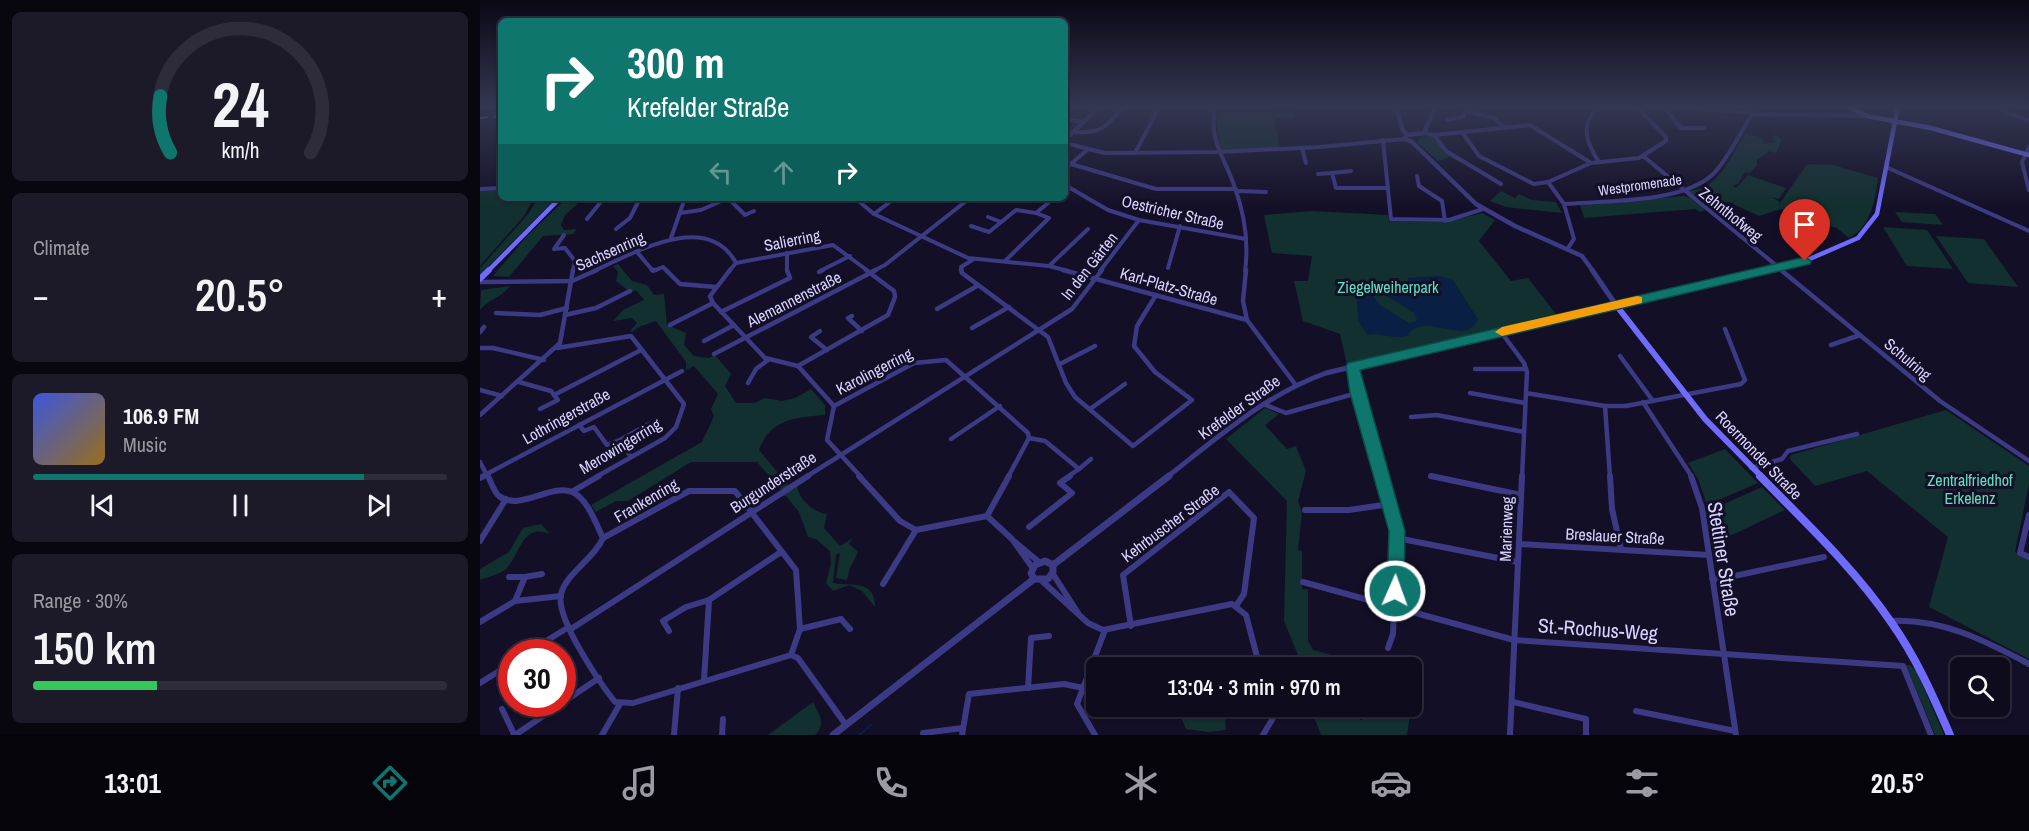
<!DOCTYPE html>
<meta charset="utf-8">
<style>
body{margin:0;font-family:"Archivo Narrow",sans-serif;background:#1c1929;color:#f1f3f6;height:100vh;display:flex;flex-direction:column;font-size:22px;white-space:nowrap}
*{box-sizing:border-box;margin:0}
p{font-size:20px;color:#9b9ba3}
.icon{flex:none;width:33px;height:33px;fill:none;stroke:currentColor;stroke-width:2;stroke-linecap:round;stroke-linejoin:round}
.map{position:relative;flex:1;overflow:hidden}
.side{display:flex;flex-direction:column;gap:12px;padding:12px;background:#08060f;width:480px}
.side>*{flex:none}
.banner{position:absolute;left:18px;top:18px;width:570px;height:183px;border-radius:9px;box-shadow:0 2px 4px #0004,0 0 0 2px #2e2b3b;background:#0f766e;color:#fff;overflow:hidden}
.fabs{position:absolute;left:1470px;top:657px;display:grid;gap:12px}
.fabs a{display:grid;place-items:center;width:60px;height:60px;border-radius:9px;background:#0e0b1c;box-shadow:0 2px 4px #0004,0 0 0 2px #2e2b3b;font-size:30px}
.speed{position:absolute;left:18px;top:639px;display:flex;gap:12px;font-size:30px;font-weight:700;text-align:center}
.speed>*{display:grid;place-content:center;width:78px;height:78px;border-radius:50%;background:#0e0b1c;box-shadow:0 2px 4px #0004,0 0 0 2px #2e2b3b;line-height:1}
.speed .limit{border:9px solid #d22;background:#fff;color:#111}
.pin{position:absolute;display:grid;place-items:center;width:51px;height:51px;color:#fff;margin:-62px -26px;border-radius:50% 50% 50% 0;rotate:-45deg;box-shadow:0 0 6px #0007}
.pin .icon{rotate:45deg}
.me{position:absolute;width:66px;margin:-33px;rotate:2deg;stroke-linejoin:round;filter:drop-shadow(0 0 4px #0008)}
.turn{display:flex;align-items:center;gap:21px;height:126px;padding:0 30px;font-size:27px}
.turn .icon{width:78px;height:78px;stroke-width:2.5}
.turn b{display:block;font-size:42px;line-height:51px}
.lanes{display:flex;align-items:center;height:57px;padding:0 30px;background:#0003;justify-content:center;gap:30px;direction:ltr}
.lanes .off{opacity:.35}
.big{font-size:45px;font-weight:600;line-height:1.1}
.side .tile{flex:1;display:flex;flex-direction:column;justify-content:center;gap:9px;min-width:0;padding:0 21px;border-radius:9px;background:#1c1929}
.side .dial{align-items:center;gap:0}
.dial svg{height:156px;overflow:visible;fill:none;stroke:#2e2b3b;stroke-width:7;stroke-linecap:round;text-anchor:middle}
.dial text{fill:#f1f3f6;stroke:none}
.song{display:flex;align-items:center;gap:18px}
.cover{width:72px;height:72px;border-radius:9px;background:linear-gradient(135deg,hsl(230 70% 55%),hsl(40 70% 35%))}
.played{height:6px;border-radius:3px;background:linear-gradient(90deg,#0f766e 80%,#2e2b3b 80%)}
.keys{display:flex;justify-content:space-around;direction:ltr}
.heat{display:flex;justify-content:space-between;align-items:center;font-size:33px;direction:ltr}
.charge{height:9px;border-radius:4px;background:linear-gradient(90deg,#34c759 30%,#2e2b3b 0)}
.trip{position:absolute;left:606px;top:657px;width:336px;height:60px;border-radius:9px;background:#0e0b1c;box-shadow:0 2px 4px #0004,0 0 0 2px #2e2b3b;font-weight:600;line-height:60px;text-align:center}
.dock{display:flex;height:96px;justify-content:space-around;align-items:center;background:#06040b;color:#9b9ba3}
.dock .icon{width:42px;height:42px}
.dock .current{color:#0f766e}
.dock b{font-size:27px;color:#f1f3f6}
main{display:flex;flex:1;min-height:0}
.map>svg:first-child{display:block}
.green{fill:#12302f}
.water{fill:#0a1f44;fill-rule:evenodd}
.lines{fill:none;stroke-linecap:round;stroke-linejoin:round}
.stream{stroke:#0a1f44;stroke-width:2}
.minor-far2{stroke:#3d3a85;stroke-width:4}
.minor-far1{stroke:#3d3a85;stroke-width:4.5}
.minor{stroke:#3d3a85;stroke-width:6}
.tertiary-far2{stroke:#3d3a85;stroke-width:4.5}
.tertiary-far1{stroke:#3d3a85;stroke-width:5}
.tertiary{stroke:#3d3a85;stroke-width:7}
.secondary-far2{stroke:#6f6bff;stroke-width:4.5}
.secondary-far1{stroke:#6f6bff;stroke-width:6}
.secondary{stroke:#6f6bff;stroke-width:8}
.rail{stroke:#00e5ff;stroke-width:1.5;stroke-dasharray:8 6;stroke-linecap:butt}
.route{fill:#0f766e;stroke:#0a4d48;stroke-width:1.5}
.slow{fill:#f59e0b}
.labels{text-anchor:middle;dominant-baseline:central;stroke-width:6;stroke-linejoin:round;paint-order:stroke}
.far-street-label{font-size:14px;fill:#d9d4ff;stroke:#130f26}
.street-label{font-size:16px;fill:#d9d4ff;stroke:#130f26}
.park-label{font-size:16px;fill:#5fe0c0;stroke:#130f26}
.near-street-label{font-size:20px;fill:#d9d4ff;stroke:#130f26}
</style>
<main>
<section class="side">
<div class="tile dial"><svg viewBox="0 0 100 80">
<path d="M14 69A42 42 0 1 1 86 69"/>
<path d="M14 69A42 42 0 0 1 9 40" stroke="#0f766e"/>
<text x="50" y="56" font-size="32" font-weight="700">24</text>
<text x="50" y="72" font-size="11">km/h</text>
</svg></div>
<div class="tile"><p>Climate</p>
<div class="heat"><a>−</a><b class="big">20.5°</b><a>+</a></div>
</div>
<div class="tile">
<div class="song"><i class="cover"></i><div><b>106.9 FM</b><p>Music</p></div></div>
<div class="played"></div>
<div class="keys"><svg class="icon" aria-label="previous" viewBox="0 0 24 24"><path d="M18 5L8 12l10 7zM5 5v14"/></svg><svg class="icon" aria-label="pause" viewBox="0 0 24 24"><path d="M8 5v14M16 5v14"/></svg><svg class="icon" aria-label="next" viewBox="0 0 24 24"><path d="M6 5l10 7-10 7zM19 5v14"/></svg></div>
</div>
<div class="tile"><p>Range · 30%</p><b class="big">150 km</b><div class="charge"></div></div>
</section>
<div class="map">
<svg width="1549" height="735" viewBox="0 0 1549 735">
<rect width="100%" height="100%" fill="#130f26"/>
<g class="green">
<path d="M813 111 815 118H795L793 113 800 148 739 150 737 114Z"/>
<path d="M1266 133 1282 138 1284 144 1296 142 1292 138 1296 134 1301 141 1296 153 1288 151 1287 154 1277 159V165L1270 173 1265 172 1258 184 1253 185 1256 188 1268 175 1306 188 1299 199 1291 197 1300 202 1298 206 1327 164 1353 165 1398 178C1395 200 1391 227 1369 238L1357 228 1327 221 1323 222 1301 209 1279 216 1253 204 1256 198 1253 203 1247 202 1237 207 1240 209 1233 211 1230 208 1220 212 1215 209 1104 218 1100 205 1205 196 1209 198 1207 195 1209 190C1238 193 1252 152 1266 133Z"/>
<path d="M951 136 965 152 986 165 970 157 958 161 937 142 941 137Z"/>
<path d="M21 189V198H54L44 216 0 266V190Z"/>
<path d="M1021 191 1035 198 1039 194 1052 200 1076 202 1082 213 1026 207 1010 201Z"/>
<path d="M58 198H76L0 275V268L48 214Z"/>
<path d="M87 198H104L85 215 81 225 84 230 97 229 93 234 63 236 29 277 13 276 48 235Z"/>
<path d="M832 211 908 215 909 221 966 222 1002 213 1015 220 999 241 1031 281 1048 278 1076 314 867 365 860 334 823 321 814 281H828L832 256 792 253 784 215Z"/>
<path d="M1415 212 1455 214 1463 225 1422 222Z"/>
<path d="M1403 227 1447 230 1473 269 1427 266Z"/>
<path d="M1456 236 1504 239 1538 287 1488 283Z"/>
<path d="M138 264 152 281 167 285 174 295 184 294 187 325 206 333 204 345 214 356 229 358 235 355 251 374 245 386 256 403H274L285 398 302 401 315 398 331 389 345 405V415C317 417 290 419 279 450L309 486 301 490 277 462H211L148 501H136L116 512 111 505 222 442 234 416 231 409 238 394 214 366 206 370V362L176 321 159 327 152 332 150 331 157 323 152 318 133 321 143 310 164 300 156 290 151 293 136 281 138 272 133 266Z"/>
<path d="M30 286C19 299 9 299 0 310L1 290Z"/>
<path d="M785 408 799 414 785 425 807 449 816 446 826 471 818 501 822 512 818 550 822 551V589H828V641L833 650 859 657 856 662 848 664 846 659 838 661V667H823L804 621 807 501 746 439Z"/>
<path d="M1466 410 1549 466V484L1535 552 1549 559V659L1449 607 1468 537 1387 471 1335 486 1310 459 1311 455Z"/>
<path d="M1245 449 1278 483 1227 505 1218 479 1208 463Z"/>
<path d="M317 485C318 498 333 513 347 514L344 528 360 546 373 538 369 544 378 552 370 568 367 580 356 578 360 553 356 555 353 583C370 587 395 578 395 607L382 591 369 585 353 591 346 583 351 564 350 551 336 539 328 537 319 512 306 496H299Z"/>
<path d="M1282 487 1305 510 1231 545 1226 512Z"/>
<path d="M61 524 70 534C42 522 40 555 26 569 21 574 7 577 0 580V569L29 552 43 528Z"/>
<path d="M1426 665H1430L1437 672 1464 735H1455Z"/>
<path d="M333 702C339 715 347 724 335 735H288Z"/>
<path d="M726 707 744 708 746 730 728 732 706 729 701 717 709 710Z"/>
<path d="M830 707H861L860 713 882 720 890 707H931L927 735H841Z"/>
</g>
<path class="water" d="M958 276 972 279 998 319C988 349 942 309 927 336 913 340 901 332 888 335L878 321 877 297C896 283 907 278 929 282L928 278ZM900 292 933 312 937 319 935 322 929 323 900 305 892 294Z"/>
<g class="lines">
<path class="stream" d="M379 735 391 725"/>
<g class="minor-far2">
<path d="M736 106C727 138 744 156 754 185 764 212 769 242 765 271"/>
<path d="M1512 106 1549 121"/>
<path d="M1117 108H1209L1273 113"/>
<path d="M1117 108C1100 127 1106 142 1119 162"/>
<path d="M1185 108 1201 128H1224"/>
<path d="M985 111 1014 118 1023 126"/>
<path d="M585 119 603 122"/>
<path d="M967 120 983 117 985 111"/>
<path d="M593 132C622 134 626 127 644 106"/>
<path d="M982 132 999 156 1054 184 1068 182 1111 163 1159 158 1186 141V137L1160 110"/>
<path d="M944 133 954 135 1050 125 1111 163"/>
<path d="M954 135 966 151 1021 184"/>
<path d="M585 140 620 106"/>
<path d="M903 140 911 219 969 220 1003 209"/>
<path d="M585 143 625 153 737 152 840 147 924 139"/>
<path d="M1549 147 1542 162 1549 190"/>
<path d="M822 148 826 163"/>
<path d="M655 153 680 106"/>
<path d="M1163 156 1303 271"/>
<path d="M591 164 676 189H756"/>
<path d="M1406 167 1549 231"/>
<path d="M585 169 607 150"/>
<path d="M871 171 852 173 856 188H908"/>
<path d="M838 174 852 173"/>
<path d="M937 176 939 186 962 201 965 221"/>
<path d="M1068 182 1084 204 1094 239 1088 248"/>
<path d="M585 185 628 210 659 220 766 239"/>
<path d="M0 189 21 188"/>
<path d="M757 191 786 192"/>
<path d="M248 198 265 215 274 211"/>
<path d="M375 198 394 214 488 258 569 266 588 271"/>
<path d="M1084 204C1124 201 1202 203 1232 175 1247 161 1261 131 1273 113"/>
<path d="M200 213 221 210 248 198"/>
<path d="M394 214 415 198"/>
<path d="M508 217 521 222"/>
<path d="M107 219 124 198"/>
<path d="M491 226 509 232 536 210 556 213"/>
<path d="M136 229 150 218 160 198"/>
<path d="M84 235 74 249 85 248 95 261 93 271"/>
<path d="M191 238 205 198"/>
<path d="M157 252 173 271 183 267 187 271"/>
<path d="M307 253V271"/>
<path d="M525 261 569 218 556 213 574 198"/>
<path d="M256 263 353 245 388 271"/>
<path d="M569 266 608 229"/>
<path d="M688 268 700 226"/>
<path d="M114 271C152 254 227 209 256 263"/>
<path d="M249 271 256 263"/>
<path d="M340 271 370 256"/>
<path d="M393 271 405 265 490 198"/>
<path d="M482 271 481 267 494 259"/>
<path d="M620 271 659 220"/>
</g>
<g class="minor-far1">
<path d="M172 270H176"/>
<path d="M186 270 200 284 236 287"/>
<path d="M250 270 230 296 233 303 285 358 318 366 354 406"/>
<path d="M481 270 482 273 568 337 586 383 595 397 653 446 712 400 675 372 654 346 657 326 676 295"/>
<path d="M583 270 767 320"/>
<path d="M766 270 763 301 767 320 815 384"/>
<path d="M1301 270 1460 401 1549 461"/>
<path d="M339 272 343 270"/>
<path d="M0 282 92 281 117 270"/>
<path d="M457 309 497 286"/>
<path d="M241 312 310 278 307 270"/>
<path d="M16 313 60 315 87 308"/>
<path d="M85 315 116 308 150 291"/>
<path d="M372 316 368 318 382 331"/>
<path d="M190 325 233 303"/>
<path d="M492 328 529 307"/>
<path d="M340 331 331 337 347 350"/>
<path d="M0 332 4 327"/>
<path d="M1021 332 1044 363 1047 372 1042 477"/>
<path d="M224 341 254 325"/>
<path d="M1351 345 1380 335"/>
<path d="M0 348H13L64 360"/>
<path d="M77 348 151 336 204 404 196 427 185 438 116 477"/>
<path d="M234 354 396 270"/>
<path d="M1140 356 1173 401"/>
<path d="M580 364 615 346"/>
<path d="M318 366 408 315 415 297 414 291 386 270"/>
<path d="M873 366 877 393 901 477"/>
<path d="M995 369H1046"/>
<path d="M39 382 71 391 74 395 161 350"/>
<path d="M268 383 276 369 288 360"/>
<path d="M0 390 22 396"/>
<path d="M990 393 1045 403"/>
<path d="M1046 393 1125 406H1146L1261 384 1265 380 1245 329"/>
<path d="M1163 402 1212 477"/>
<path d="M783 404 806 413 877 393"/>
<path d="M354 406 434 363 466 360 548 433 549 438 528 477"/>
<path d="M354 406 347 440 381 477"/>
<path d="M1125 406 1130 477"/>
<path d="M60 409 78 400 74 395"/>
<path d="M610 409 645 384"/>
<path d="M0 415 80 343 93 270"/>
<path d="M931 417 957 415 1044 432"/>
<path d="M99 425 104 431 114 427 127 445 140 440 151 457"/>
<path d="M549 438 565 441 599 469 587 477"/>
<path d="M471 439 520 406"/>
<path d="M140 440 169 424"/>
<path d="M0 462 8 477"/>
<path d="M1271 468 1302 459 1308 451 1377 434"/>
<path d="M599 469 611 459"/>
<path d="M951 476 958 477"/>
<path d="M1 477 202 371"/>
<path d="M326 477 592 309 622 270"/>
</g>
<g class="minor">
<path d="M8 476C11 482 14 492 19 496 40 512 71 483 92 492 108 499 116 524 123 538 114 559 87 572 81 594 75 618 120 683 135 702L153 703 311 655 318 658 366 725"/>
<path d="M379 476 420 521 436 530 507 516 532 539 552 567"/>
<path d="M901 476 917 531 913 634 908 648"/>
<path d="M951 476 1041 495"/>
<path d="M1130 476 1132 509 1141 549"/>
<path d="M1211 476 1222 508 1256 735"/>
<path d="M0 478 4 476"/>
<path d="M93 491 119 476"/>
<path d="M825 510H869L910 504"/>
<path d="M1549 515 1540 553 1549 557"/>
<path d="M507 516 529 476"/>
<path d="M549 527 592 493 580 483 590 476"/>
<path d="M123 538 209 491H255L316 570 320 629 311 655"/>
<path d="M917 538 1038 562"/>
<path d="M0 541 26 499"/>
<path d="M535 542 559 562"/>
<path d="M1039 544 1229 555"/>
<path d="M573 574 598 613"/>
<path d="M29 577H45"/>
<path d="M1232 578 1240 579 1344 557"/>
<path d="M562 581 608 623 623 630 752 604 766 615 780 668"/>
<path d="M823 582 1034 640 1423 666 1451 735"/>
<path d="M403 584 436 530"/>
<path d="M229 600 301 552"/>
<path d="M35 601 45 577 62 574"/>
<path d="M1411 621C1463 619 1504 640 1549 664"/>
<path d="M0 622 35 601 81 596"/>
<path d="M651 626 643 575 749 492 774 518 764 594 756 606"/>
<path d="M91 629 328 476"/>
<path d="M320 629 361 619 370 629"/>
<path d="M189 631 183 621 206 607 229 600 224 680"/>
<path d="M48 652 89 627"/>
<path d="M0 683 32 663"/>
<path d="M548 688 551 638 569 636"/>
<path d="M1033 702 1106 719V735"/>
<path d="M82 703 119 678"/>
<path d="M22 709 34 734"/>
<path d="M1156 711 1255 731"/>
<path d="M443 733 483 728"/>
<path d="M35 735 81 704"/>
<path d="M122 735 140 704"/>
<path d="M194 735 198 688"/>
<path d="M242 735 243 719"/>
<path d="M482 735 489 694 584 684 603 688"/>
<path d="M615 735 597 704 625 630"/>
<path d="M783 735 793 718 790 706"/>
<path d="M1030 735 1042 476"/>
</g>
<g class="tertiary-far2">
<path d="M916 106 922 129 927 135 924 139 931 141 996 204 1035 226 1102 256 1113 271"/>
<path d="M1268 106 1274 114 1387 116"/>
<path d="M927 135 944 133 956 106"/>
</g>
<path class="tertiary-far1" d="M687 477C737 438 785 395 846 373L1136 305 1112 270"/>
<g class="tertiary">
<path d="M573 565 689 476"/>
<path d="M554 579 551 573 555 565 565 561 573 565"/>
<path d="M554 579H568L573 572V565"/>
<path d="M353 735 554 579"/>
</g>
<g class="secondary-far2">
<path d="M1367 106 1387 116 1451 128 1549 155"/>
<path d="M8 271 80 198"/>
<path d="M1281 271 1325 261 1378 238 1397 214 1418 106"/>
</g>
<g class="secondary-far1">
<path d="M0 279 9 270"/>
<path d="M1282 477 1225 419 1136 305 1287 270"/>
</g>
<path class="secondary" d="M1280 476C1325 522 1374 568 1411 622 1436 657 1453 696 1470 735"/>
<path class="rail" d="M0 118 21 116"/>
</g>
<linearGradient id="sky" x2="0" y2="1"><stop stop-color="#0a0815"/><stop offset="0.51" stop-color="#333752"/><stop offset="1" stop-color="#333752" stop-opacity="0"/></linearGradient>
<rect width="1549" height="209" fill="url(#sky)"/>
<path class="route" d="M1325 257 1331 261 1330 264 880 370 925 531 924 591 921 596 915 598 909 596 907 591 909 531 870 393 866 366 868 363Z"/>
<path class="slow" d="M1157 296 1162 297V303L1022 336 1015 332 1022 327Z"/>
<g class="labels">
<g class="far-street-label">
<text transform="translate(1160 185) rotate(-8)">Westpromenade</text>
</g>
<g class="street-label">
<text transform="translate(693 212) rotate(13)">Oestricher Straße</text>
<text transform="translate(1251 214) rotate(39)">Zehnthofweg</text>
<text transform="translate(312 240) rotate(-11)">Salierring</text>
<text transform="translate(130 251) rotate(-24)">Sachsenring</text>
<text transform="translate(609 266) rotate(-52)">In den Gärten</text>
<text transform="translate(689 286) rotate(16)">Karl-Platz-Straße</text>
<text transform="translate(314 299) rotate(-27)">Alemannenstraße</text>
<text transform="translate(1428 359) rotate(40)">Schulring</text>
<text transform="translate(394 371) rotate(-27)">Karolingerring</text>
<text transform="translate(759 407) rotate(-36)">Krefelder Straße</text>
<text transform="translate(86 416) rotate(-29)">Lothringerstraße</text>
<text transform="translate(140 446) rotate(-31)">Merowingerring</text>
<text transform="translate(1279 455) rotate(46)">Roermonder Straße</text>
<text transform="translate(293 482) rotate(-33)">Burgunderstraße</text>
<text transform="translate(166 500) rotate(-30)">Frankenring</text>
<text transform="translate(690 523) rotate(-37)">Kehrbuscher Straße</text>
<text transform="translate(1026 529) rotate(-88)">Marienweg</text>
<text transform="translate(1135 536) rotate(3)">Breslauer Straße</text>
</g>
<g class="park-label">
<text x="908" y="287">Ziegelweiherpark</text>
<text x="1490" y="480">Zentralfriedhof<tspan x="1490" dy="18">Erkelenz</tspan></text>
</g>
<g class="near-street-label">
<text transform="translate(1244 559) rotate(81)">Stettiner Straße</text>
<text transform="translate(1118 629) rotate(4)">St.-Rochus-Weg</text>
</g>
</g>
</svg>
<div class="fabs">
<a><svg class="icon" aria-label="search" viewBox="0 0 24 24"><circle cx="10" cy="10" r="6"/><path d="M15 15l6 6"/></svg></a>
</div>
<div class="speed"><div class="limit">30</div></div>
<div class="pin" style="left:1325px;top:261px;background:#d93025"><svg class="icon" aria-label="arrive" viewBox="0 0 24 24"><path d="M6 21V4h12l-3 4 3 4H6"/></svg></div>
<svg class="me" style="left:915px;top:591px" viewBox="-20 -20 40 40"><circle r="17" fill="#0f766e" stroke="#fff" stroke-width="3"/><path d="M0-11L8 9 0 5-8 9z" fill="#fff"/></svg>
<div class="trip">13:04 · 3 min · 970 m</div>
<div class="banner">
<div class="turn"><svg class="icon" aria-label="right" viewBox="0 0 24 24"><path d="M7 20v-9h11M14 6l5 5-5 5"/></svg><div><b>300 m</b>Krefelder Straße</div></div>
<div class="lanes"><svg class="icon off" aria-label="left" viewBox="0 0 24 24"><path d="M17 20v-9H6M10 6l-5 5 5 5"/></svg><svg class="icon off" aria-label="ahead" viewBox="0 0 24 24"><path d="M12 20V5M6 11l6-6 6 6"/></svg><svg class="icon" aria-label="right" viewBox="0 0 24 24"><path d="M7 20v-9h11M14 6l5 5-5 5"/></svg></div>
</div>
</div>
</main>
<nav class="dock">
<b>13:01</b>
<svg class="icon current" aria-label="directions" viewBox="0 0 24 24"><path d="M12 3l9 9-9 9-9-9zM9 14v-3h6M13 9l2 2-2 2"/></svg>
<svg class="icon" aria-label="music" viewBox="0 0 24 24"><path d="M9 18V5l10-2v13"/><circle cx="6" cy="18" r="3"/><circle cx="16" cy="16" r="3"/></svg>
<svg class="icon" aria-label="phone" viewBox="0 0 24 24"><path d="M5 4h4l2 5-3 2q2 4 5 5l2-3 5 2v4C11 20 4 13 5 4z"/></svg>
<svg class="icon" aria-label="climate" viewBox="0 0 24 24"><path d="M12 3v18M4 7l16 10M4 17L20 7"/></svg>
<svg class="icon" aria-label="car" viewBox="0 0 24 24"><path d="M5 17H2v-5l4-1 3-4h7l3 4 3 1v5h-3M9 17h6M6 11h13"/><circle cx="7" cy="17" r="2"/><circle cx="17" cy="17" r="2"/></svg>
<svg class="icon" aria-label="filters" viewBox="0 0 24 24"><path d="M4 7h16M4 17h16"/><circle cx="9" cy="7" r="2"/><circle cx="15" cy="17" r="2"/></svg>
<b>20.5°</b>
</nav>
